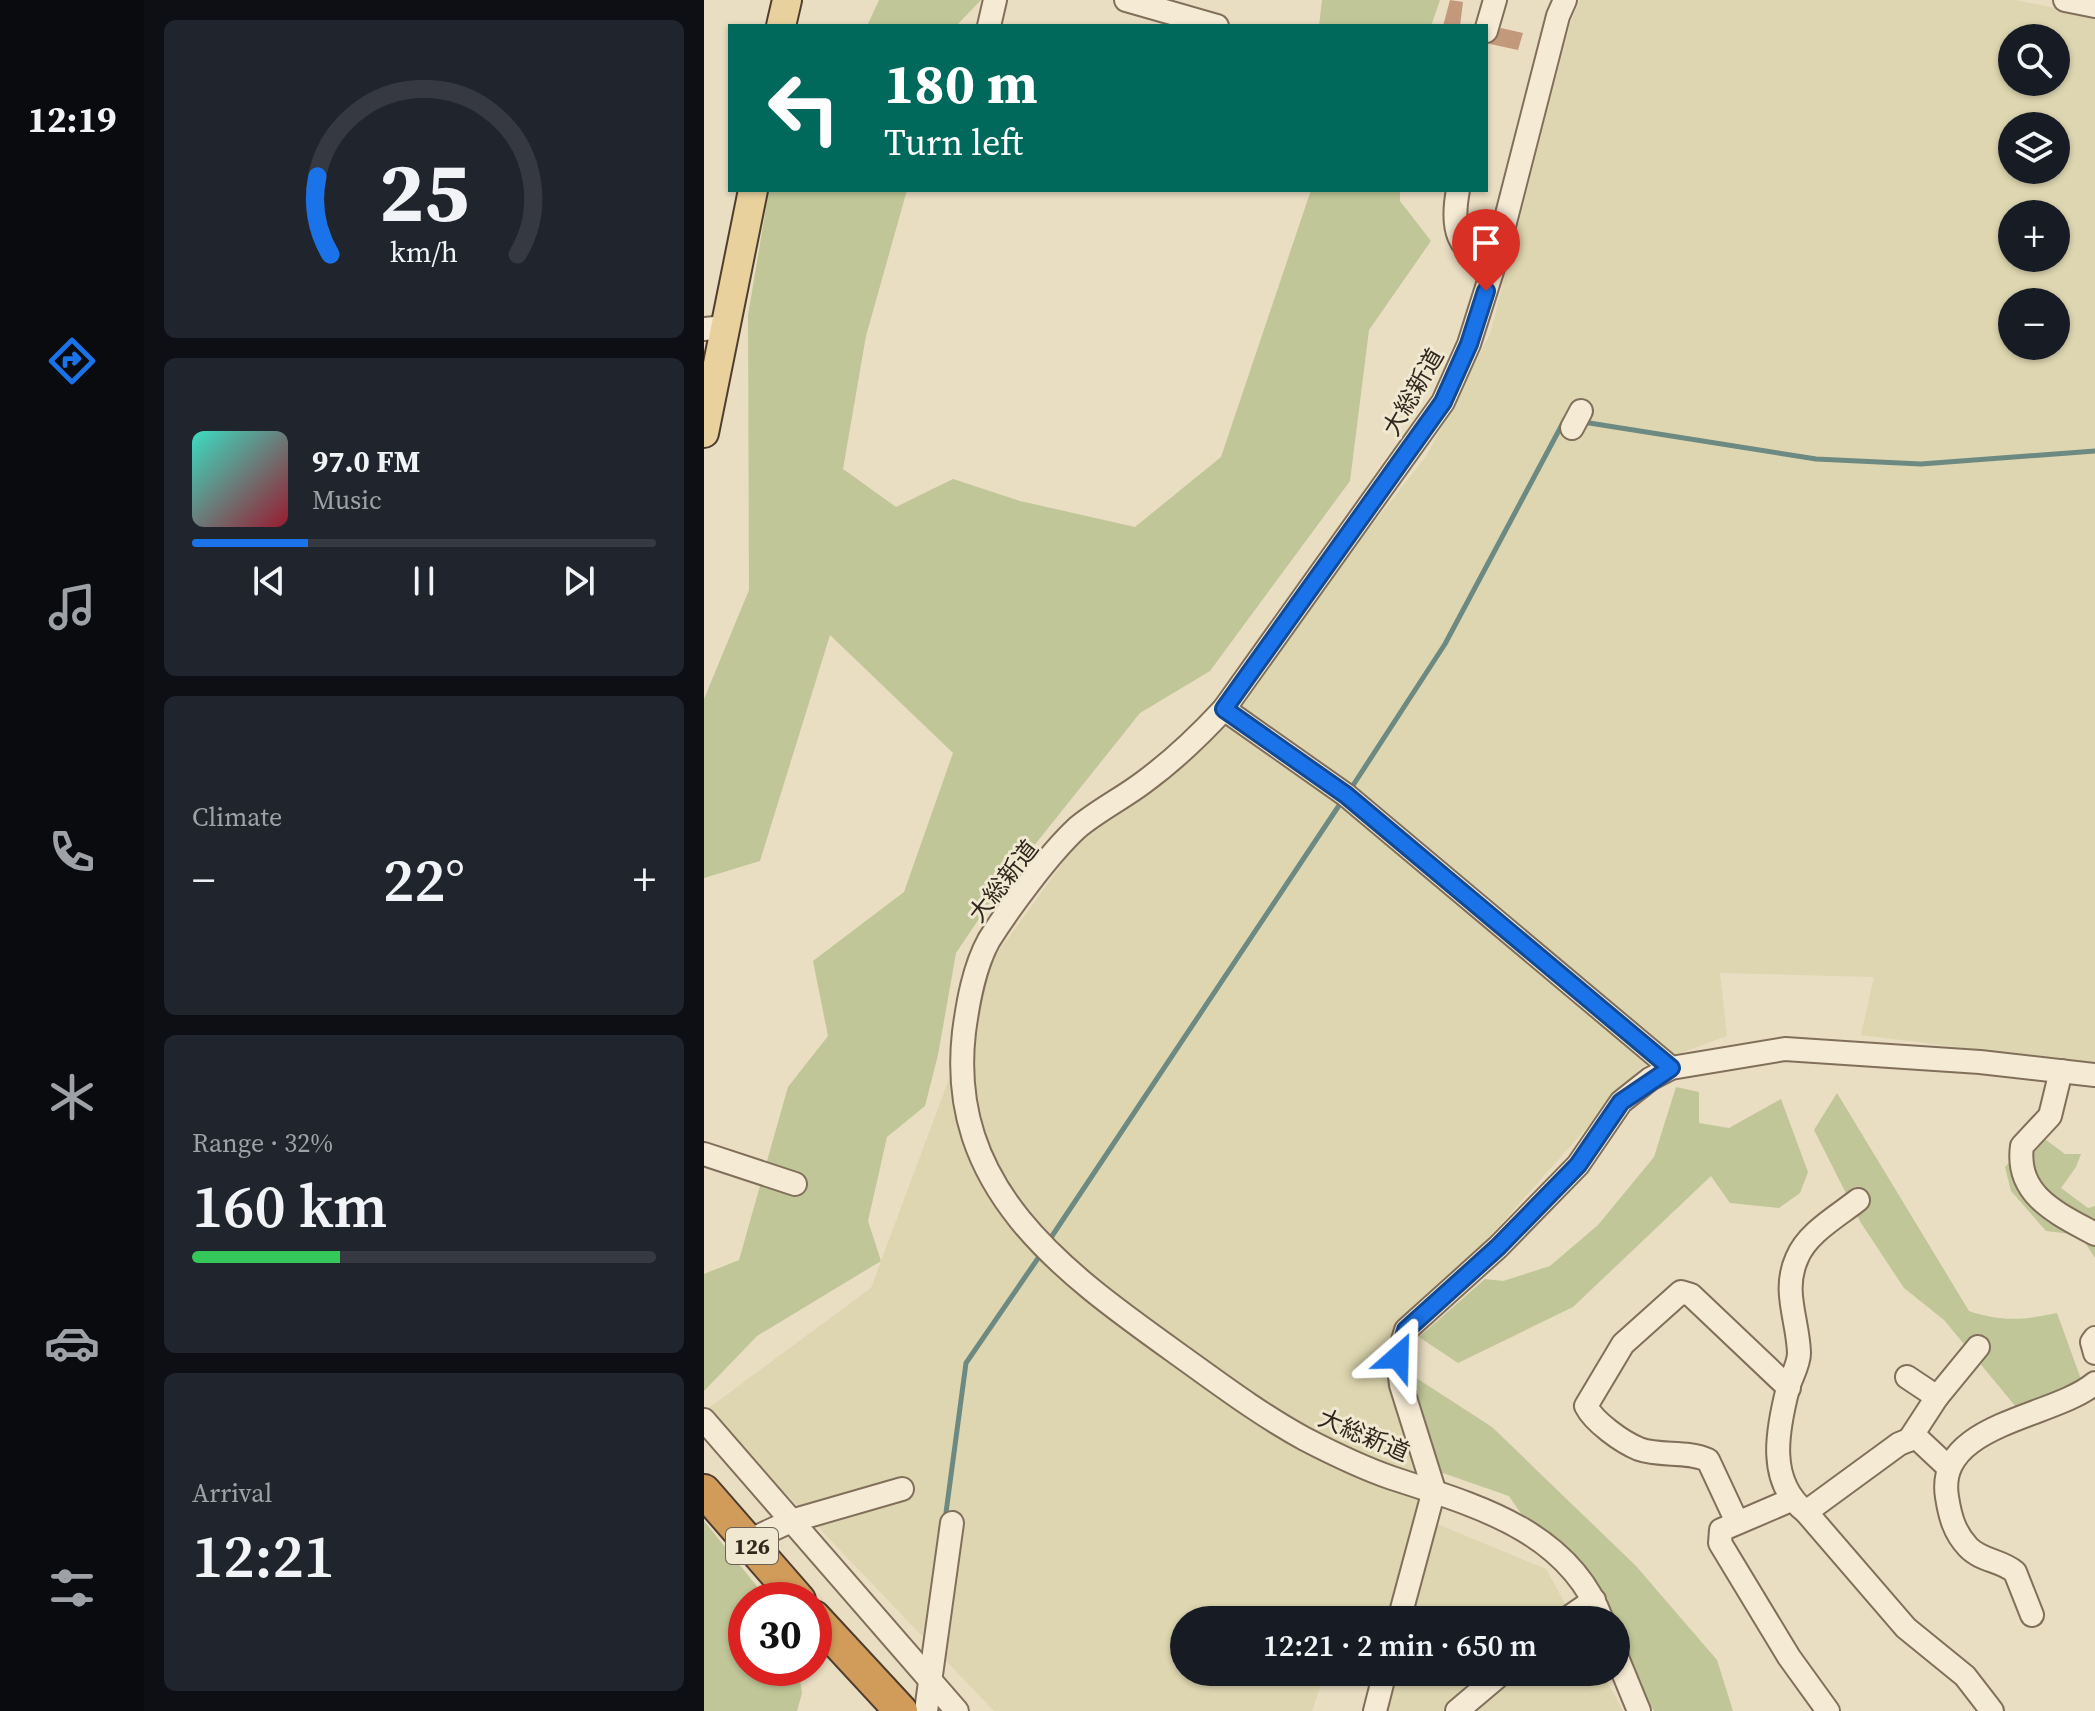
<!DOCTYPE html>
<meta charset="utf-8">
<style>
body{margin:0;font-family:"Source Serif 4","Noto Sans JP",serif;background:#20242c;color:#f1f3f6;height:100vh;display:flex;flex-direction:column;font-size:30px;white-space:nowrap}
*{box-sizing:border-box;margin:0}
p{font-size:26px;color:#9ea1a6}
.icon{flex:none;width:44px;height:44px;fill:none;stroke:currentColor;stroke-width:2;stroke-linecap:round;stroke-linejoin:round}
.map{position:relative;flex:1;overflow:hidden}
.side{display:flex;flex-direction:column;gap:20px;padding:20px;background:#0d0f14;width:560px}
.side>*{flex:none}
.top-card{position:absolute;left:24px;top:24px;width:760px;height:168px;border-radius:0px;box-shadow:0 2px 6px #0004;background:#00695c;color:#fff;overflow:hidden}
.tools{position:absolute;left:1294px;top:24px;display:grid;gap:16px}
.tools a{display:grid;place-items:center;width:72px;height:72px;border-radius:50%;background:#171b24;box-shadow:0 2px 6px #0004;font-size:40px}
.speed{position:absolute;left:24px;top:1582px;display:flex;gap:16px;font-size:40px;font-weight:700;text-align:center}
.speed>*{display:grid;place-content:center;width:104px;height:104px;border-radius:50%;background:#171b24;box-shadow:0 2px 6px #0004;line-height:1}
.speed .limit{border:12px solid #d22;background:#fff;color:#111}
.pin{position:absolute;display:grid;place-items:center;width:68px;height:68px;color:#fff;margin:-82px -34px;border-radius:50% 50% 50% 0;rotate:-45deg;box-shadow:0 0 8px #0007}
.pin .icon{rotate:45deg}
.me{position:absolute;width:88px;margin:-44px;rotate:25deg;stroke-linejoin:round;filter:drop-shadow(0 0 6px #0008)}
.turn{display:flex;align-items:center;gap:28px;height:168px;padding:0 24px;font-size:36px}
.turn .icon{width:104px;height:104px;stroke-width:2.5}
.turn b{display:block;font-size:56px;line-height:68px}
.big{font-size:60px;font-weight:600;line-height:1.1}
.side .tile{flex:1;display:flex;flex-direction:column;justify-content:center;gap:12px;min-width:0;padding:0 28px;border-radius:12px;background:#20242c}
.side .dial{align-items:center;gap:0}
.dial svg{height:208px;overflow:visible;fill:none;stroke:#363941;stroke-width:7;stroke-linecap:round;text-anchor:middle}
.dial text{fill:#f1f3f6;stroke:none}
.song{display:flex;align-items:center;gap:24px}
.cover{width:96px;height:96px;border-radius:12px;background:linear-gradient(135deg,hsl(170 70% 55%),hsl(350 70% 35%))}
.played{height:8px;border-radius:4px;background:linear-gradient(90deg,#1a73e8 25%,#363941 25%)}
.keys{display:flex;justify-content:space-around;direction:ltr}
.heat{display:flex;justify-content:space-between;align-items:center;font-size:44px;direction:ltr}
.charge{height:12px;border-radius:6px;background:linear-gradient(90deg,#34c759 32%,#363941 0)}
.trip{position:absolute;left:466px;top:1606px;width:460px;height:80px;border-radius:40px;background:#171b24;box-shadow:0 2px 6px #0004;font-weight:600;line-height:80px;text-align:center}
main{display:flex;flex:1;min-height:0}
.tab-bar{display:flex;flex-direction:column;width:144px;justify-content:space-around;align-items:center;background:#090b0e;color:#9ea1a6}
.tab-bar .icon{width:56px;height:56px}
.tab-bar .selected{color:#1a73e8}
.tab-bar b{font-size:36px;color:#f1f3f6}
.map>svg:first-child{display:block}
.farmland{fill:#ded6b0;fill-rule:evenodd}
.green{fill:#c0c697}
.lines{fill:none;stroke-linecap:round;stroke-linejoin:round}
.stream{stroke:#6c8982;stroke-width:5}
.building{fill:#c3997c}
.minor-casing{stroke:#816f5b;stroke-width:26}
.major-casing{stroke:#4f3e2f;stroke-width:32}
.highway-casing{stroke:#4f3e2f;stroke-width:36}
.minor{stroke:#f5ebd4;stroke-width:22}
.major{stroke:#e9d19d;stroke-width:28}
.highway{stroke:#d19c5a;stroke-width:32}
.route-casing{stroke:#114b97;stroke-width:20}
.route{stroke:#1a73e8;stroke-width:14}
.labels{text-anchor:middle;dominant-baseline:central;stroke-width:6;stroke-linejoin:round;paint-order:stroke}
.shield{fill:#f1e8d1;stroke:#6b6254;stroke-width:2}
.shield-label{font-size:22px;font-weight:bold;fill:#32281e}
.street-label{font-size:24px;fill:#32281e;stroke:#f1e8d1}
</style>
<main>
<nav class="tab-bar">
<b>12:19</b>
<svg class="icon selected" aria-label="directions" viewBox="0 0 24 24"><path d="M12 3l9 9-9 9-9-9zM9 14v-3h6M13 9l2 2-2 2"/></svg>
<svg class="icon" aria-label="music" viewBox="0 0 24 24"><path d="M9 18V5l10-2v13"/><circle cx="6" cy="18" r="3"/><circle cx="16" cy="16" r="3"/></svg>
<svg class="icon" aria-label="phone" viewBox="0 0 24 24"><path d="M5 4h4l2 5-3 2q2 4 5 5l2-3 5 2v4C11 20 4 13 5 4z"/></svg>
<svg class="icon" aria-label="climate" viewBox="0 0 24 24"><path d="M12 3v18M4 7l16 10M4 17L20 7"/></svg>
<svg class="icon" aria-label="car" viewBox="0 0 24 24"><path d="M5 17H2v-5l4-1 3-4h7l3 4 3 1v5h-3M9 17h6M6 11h13"/><circle cx="7" cy="17" r="2"/><circle cx="17" cy="17" r="2"/></svg>
<svg class="icon" aria-label="filters" viewBox="0 0 24 24"><path d="M4 7h16M4 17h16"/><circle cx="9" cy="7" r="2"/><circle cx="15" cy="17" r="2"/></svg>
</nav>
<section class="side">
<div class="tile dial"><svg viewBox="0 0 100 80">
<path d="M14 69A42 42 0 1 1 86 69"/>
<path d="M14 69A42 42 0 0 1 9 39" stroke="#1a73e8"/>
<text x="50" y="56" font-size="32" font-weight="700">25</text>
<text x="50" y="72" font-size="11">km/h</text>
</svg></div>
<div class="tile">
<div class="song"><i class="cover"></i><div><b>97.0 FM</b><p>Music</p></div></div>
<div class="played"></div>
<div class="keys"><svg class="icon" aria-label="previous" viewBox="0 0 24 24"><path d="M18 5L8 12l10 7zM5 5v14"/></svg><svg class="icon" aria-label="pause" viewBox="0 0 24 24"><path d="M8 5v14M16 5v14"/></svg><svg class="icon" aria-label="next" viewBox="0 0 24 24"><path d="M6 5l10 7-10 7zM19 5v14"/></svg></div>
</div>
<div class="tile"><p>Climate</p>
<div class="heat"><a>−</a><b class="big">22°</b><a>+</a></div>
</div>
<div class="tile"><p>Range · 32%</p><b class="big">160 km</b><div class="charge"></div></div>
<div class="tile"><p>Arrival</p><b class="big">12:21</b></div>
</section>
<div class="map">
<svg width="1391" height="1711" viewBox="0 0 1391 1711">
<rect width="100%" height="100%" fill="#e9ddc2"/>
<g class="farmland">
<path d="M876 0H1312L1391 16V1064L1157 1035 1170 977 1016 973 1023 1036 937 1067 682 1353 723 1520 842 1569 870 1620H480V1672H621L608 1711H290L2 1410 167 1288 291 956 374 842 488 755 723 455 786 334 866 24ZM1308 38H1352V82H1308ZM1308 126H1352V170H1308ZM1308 214H1352V258H1308ZM1308 302H1352V346H1308Z"/>
<path d="M694 1672H898L919 1711H684Z"/>
</g>
<g class="green">
<path d="M175 0H277L252 26H163Z"/>
<path d="M618 0H736L727 26H615Z"/>
<path d="M65 190H203L162 336 139 469 192 507 249 479 316 501 431 527 517 457 607 190H696V201L727 241 665 330 646 481 506 671 436 713 293 892 252 953 234 1055 221 1106 183 1137 164 1221 177 1261 53 1336 0 1391V1274L35 1260 84 1087 124 1036 109 961 200 892 249 753 126 635 56 861 0 878V699L45 590 44 315Z"/>
<path d="M972 1087 995 1092V1123L1025 1128 1077 1099 1104 1172 1096 1193 1075 1208 1026 1203 1007 1176 869 1307 754 1363 715 1337 781 1279 799 1281 846 1266 894 1225 950 1157Z"/>
<path d="M1133 1093 1265 1311C1297 1322 1320 1320 1353 1313L1378 1382 1317 1413 1240 1320 1200 1288 1157 1223 1110 1130Z"/>
<path d="M1342 1140 1361 1154H1377L1372 1167 1357 1188 1384 1208 1391 1206V1258L1376 1235 1342 1231 1307 1191 1301 1167 1327 1141Z"/>
<path d="M703 1372 788 1427 932 1566 1013 1660 1029 1711H950L912 1654V1620H889L805 1496 733 1471Z"/>
<path d="M0 1521 64 1600H42V1668H94L98 1693 93 1711H0Z"/>
</g>
<g class="lines">
<g class="stream">
<path d="M879 422 1112 459 1217 464 1391 451"/>
<path d="M646 790 741 644 861 419"/>
<path d="M344 1242 638 801"/>
<path d="M241 1520 262 1363 339 1251"/>
</g>
</g>
<g class="building">
<path d="M746 0 759 2 756 26H739Z"/>
<path d="M797 28 819 33 814 50 786 44Z"/>
</g>
<g class="lines">
<defs>
<g id="minor">
<path d="M422 0 513 26"/>
<path d="M861 0 854 16 790 265 765 344 739 402 520 709C495 736 470 760 440 782 419 798 393 811 373 828 345 854 305 908 285 940 270 967 264 1002 260 1032 242 1188 358 1271 471 1352 513 1382 555 1414 601 1439 628 1453 659 1468 688 1478 770 1505 865 1530 898 1620"/>
<path d="M1361 0 1391 6"/>
<path d="M285 26 291 0"/>
<path d="M782 31 791 0"/>
<path d="M754 190C747 227 752 252 790 265"/>
<path d="M0 329 21 327"/>
<path d="M868 428 877 411"/>
<path d="M520 709 642 795 967 1068"/>
<path d="M1357 1071 1346 1116 1318 1146C1311 1196 1355 1214 1391 1234"/>
<path d="M0 1154 91 1184"/>
<path d="M1154 1200C1134 1216 1103 1233 1093 1258 1078 1291 1094 1319 1095 1353 1095 1365 1087 1377 1084 1388 1073 1431 1063 1482 1102 1512L1202 1628 1261 1676 1288 1711"/>
<path d="M1391 1338 1388 1342 1391 1353"/>
<path d="M1203 1377 1233 1397"/>
<path d="M0 1420 253 1711"/>
<path d="M1205 1440 1233 1397 1274 1347"/>
<path d="M1087 1500 1017 1530 1016 1543 1085 1657 1124 1711"/>
<path d="M1102 1512 1195 1444 1212 1437 1244 1467"/>
<path d="M1032 1520 1004 1460C982 1450 957 1457 935 1449 918 1442 890 1422 882 1406L919 1344 977 1292 987 1295 1085 1388"/>
<path d="M44 1541 87 1521 198 1489"/>
<path d="M1328 1615 1311 1572C1297 1560 1277 1561 1264 1547 1250 1532 1246 1516 1243 1497 1231 1423 1350 1418 1391 1383"/>
<path d="M695 1620 730 1490 697 1385 694 1357 702 1330 794 1247 874 1165 917 1102 946 1079 967 1068 1081 1049 1276 1062 1391 1075"/>
<path d="M861 1620 890 1600"/>
<path d="M912 1655 935 1711"/>
<path d="M222 1711 248 1523"/>
<path d="M671 1711 681 1672"/>
<path d="M753 1711 799 1672"/>
</g>
<g id="major">
<path d="M77 26 83 0"/>
<path d="M0 433 49 190"/>
</g>
<g id="highway">
<path d="M0 1491 95 1600"/>
<path d="M110 1617 197 1711"/>
</g>
</defs>
<use href="#minor" class="minor-casing"/>
<use href="#major" class="major-casing"/>
<use href="#highway" class="highway-casing"/>
<use href="#minor" class="minor"/>
<use href="#major" class="major"/>
<use href="#highway" class="highway"/>
</g>
<g class="lines">
<defs>
<path id="route" d="M694 1357 702 1330 794 1247 874 1165 917 1102 967 1068 642 795 520 709 739 402 765 344 782 291"/>
</defs>
<use href="#route" class="route-casing"/>
<use href="#route" class="route"/>
</g>
<g class="labels">
<rect class="shield" x="22" y="1528" width="52" height="36" rx="6"/>
<g class="shield-label">
<text x="48" y="1546">126</text>
</g>
<g class="street-label">
<text transform="translate(709 392) rotate(-60)">大総新道</text>
<text transform="translate(299 881) rotate(-52)">大総新道</text>
<text transform="translate(660 1435) rotate(23)">大総新道</text>
</g>
</g>
</svg>
<div class="tools">
<a><svg class="icon" aria-label="search" viewBox="0 0 24 24"><circle cx="10" cy="10" r="6"/><path d="M15 15l6 6"/></svg></a>
<a><svg class="icon" aria-label="layers" viewBox="0 0 24 24"><path d="M12 4l9 5-9 5-9-5zM3 14l9 5 9-5"/></svg></a>
<a>+</a>
<a>−</a>
</div>
<div class="speed"><div class="limit">30</div></div>
<div class="pin" style="left:782px;top:291px;background:#d93025"><svg class="icon" aria-label="arrive" viewBox="0 0 24 24"><path d="M6 21V4h12l-3 4 3 4H6"/></svg></div>
<svg class="me" style="left:694px;top:1357px" viewBox="-20 -20 40 40"><path d="M0-17L14 15 0 8-14 15z" fill="#1a73e8" stroke="#fff" stroke-width="4"/></svg>
<div class="trip">12:21 · 2 min · 650 m</div>
<div class="top-card">
<div class="turn"><svg class="icon" aria-label="left" viewBox="0 0 24 24"><path d="M17 20v-9H6M10 6l-5 5 5 5"/></svg><div><b>180 m</b>Turn left</div></div>
</div>
</div>
</main>
